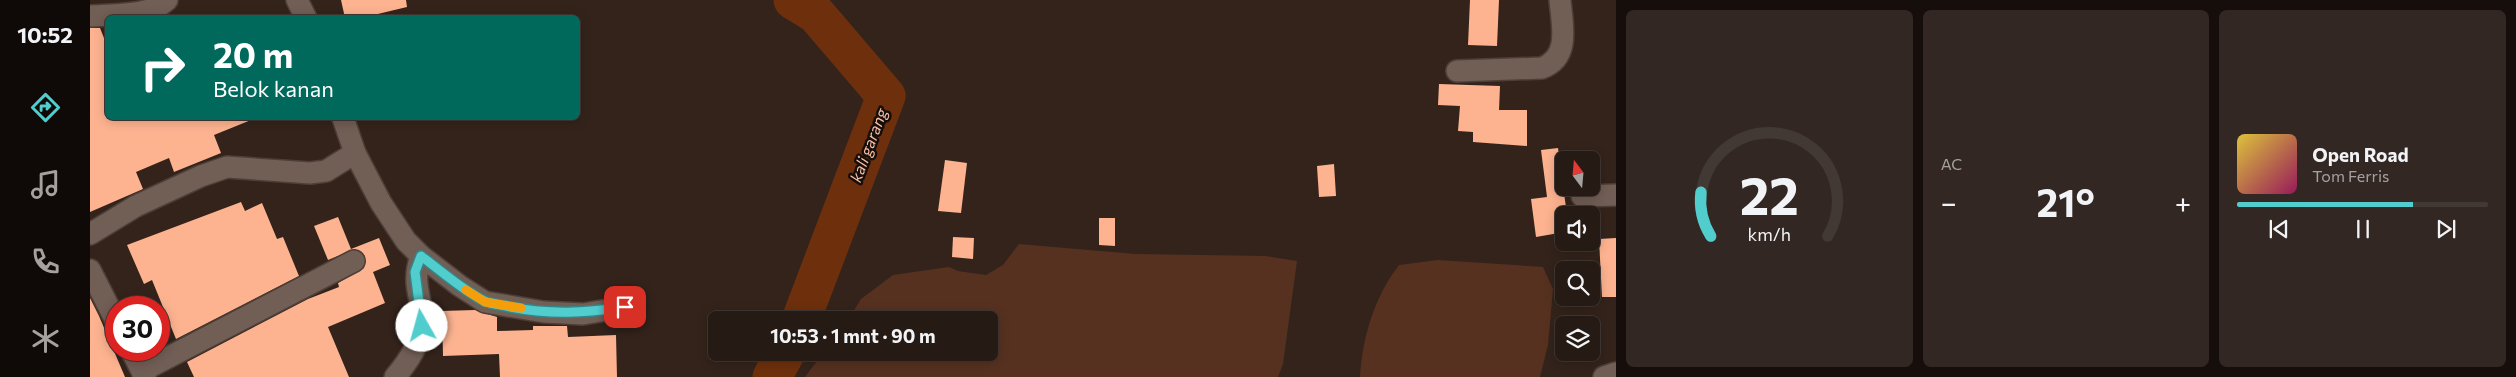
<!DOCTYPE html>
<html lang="id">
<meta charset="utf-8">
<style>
body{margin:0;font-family:Commissioner,sans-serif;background:#322722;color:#f1f3f6;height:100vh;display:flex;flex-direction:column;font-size:19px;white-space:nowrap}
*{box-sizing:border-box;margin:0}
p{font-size:16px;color:#a4a1a0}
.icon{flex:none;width:28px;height:28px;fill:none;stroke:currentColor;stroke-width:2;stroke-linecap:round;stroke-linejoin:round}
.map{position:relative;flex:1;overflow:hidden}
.details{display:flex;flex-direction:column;gap:10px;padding:10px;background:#150e0b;width:900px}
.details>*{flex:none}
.hud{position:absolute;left:15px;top:15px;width:475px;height:105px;border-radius:8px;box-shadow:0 2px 12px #0003,0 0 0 1px #423834;background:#00695c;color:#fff;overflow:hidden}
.needle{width:32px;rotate:344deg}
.fabs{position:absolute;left:1465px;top:151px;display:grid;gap:10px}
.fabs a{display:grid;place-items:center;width:45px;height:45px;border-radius:8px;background:#261a14;box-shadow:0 2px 12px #0003,0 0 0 1px #423834;font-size:25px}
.speed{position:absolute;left:15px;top:296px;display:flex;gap:10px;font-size:25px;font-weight:700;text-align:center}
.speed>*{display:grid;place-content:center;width:65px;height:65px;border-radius:50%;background:#261a14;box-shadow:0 2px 12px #0003,0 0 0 1px #423834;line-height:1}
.speed .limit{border:8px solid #d22;background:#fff;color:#111}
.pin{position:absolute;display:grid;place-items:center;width:42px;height:42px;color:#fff;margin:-21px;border-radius:10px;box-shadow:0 2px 8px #0006}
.me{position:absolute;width:55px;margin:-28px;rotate:353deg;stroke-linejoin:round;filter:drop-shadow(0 0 4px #0008)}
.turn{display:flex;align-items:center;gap:18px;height:105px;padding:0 25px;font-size:22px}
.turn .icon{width:65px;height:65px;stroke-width:2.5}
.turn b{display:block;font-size:35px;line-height:42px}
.big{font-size:38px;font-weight:700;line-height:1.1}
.details .card{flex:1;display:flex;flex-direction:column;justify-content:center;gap:8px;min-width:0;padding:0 18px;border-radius:8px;background:#322722}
.details .dial{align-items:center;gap:0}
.dial svg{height:130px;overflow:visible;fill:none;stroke:#423834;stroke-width:7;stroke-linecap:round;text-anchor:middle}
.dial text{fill:#f1f3f6;stroke:none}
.song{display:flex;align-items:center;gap:15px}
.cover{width:60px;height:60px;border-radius:8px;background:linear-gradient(135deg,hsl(50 70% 55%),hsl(330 70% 35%))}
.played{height:5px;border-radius:2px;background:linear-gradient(90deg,#52cdce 70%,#423834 70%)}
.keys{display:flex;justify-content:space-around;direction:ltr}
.heat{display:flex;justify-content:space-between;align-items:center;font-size:28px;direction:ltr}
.details .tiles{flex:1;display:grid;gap:10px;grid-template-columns:repeat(3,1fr)}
.trip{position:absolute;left:618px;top:311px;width:290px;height:50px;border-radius:8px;background:#261a14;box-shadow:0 2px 12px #0003,0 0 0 1px #423834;font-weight:700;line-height:50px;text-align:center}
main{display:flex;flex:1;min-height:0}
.menu{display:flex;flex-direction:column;width:90px;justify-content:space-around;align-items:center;background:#0f0a08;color:#a4a1a0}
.menu .icon{width:35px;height:35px}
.menu .current{color:#52cdce}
.menu b{font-size:22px;color:#f1f3f6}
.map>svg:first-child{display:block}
.green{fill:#563120}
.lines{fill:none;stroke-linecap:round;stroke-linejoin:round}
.river{stroke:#6e300c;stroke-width:39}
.building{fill:#fdb390}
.street-casing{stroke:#4d3e38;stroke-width:24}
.street{stroke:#715e55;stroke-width:21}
.route-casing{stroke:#358586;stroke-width:12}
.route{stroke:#52cdce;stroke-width:9}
.slow{stroke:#f59e0b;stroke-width:9}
.labels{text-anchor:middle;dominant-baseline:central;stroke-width:5;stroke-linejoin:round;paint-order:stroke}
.water-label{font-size:16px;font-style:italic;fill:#f9bfa3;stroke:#160e0b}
</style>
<main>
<nav class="menu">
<b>10:52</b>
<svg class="icon current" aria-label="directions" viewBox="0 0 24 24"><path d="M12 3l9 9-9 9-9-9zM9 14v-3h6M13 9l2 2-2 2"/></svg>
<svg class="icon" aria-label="music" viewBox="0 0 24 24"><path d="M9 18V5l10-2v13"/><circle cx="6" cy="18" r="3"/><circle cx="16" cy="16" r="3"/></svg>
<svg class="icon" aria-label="phone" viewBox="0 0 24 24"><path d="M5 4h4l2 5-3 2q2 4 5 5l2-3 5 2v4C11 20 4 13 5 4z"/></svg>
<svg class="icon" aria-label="climate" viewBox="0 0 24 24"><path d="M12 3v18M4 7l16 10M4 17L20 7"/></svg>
</nav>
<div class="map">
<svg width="1526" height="377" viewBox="0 0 1526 377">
<rect width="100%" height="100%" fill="#33231b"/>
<g class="green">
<path d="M929 244 1045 254 1176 256 1207 261 1193 364 1188 377H715L733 353 899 352V320H758L771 299 803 275 859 267 868 271 896 275 913 265Z"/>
<path d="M1348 260 1453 267 1463 289 1458 345 1450 377H1270C1272 337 1285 296 1309 265Z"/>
</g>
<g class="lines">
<g class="river">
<path d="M703 0 726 14 796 96 711 320"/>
<path d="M682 377 696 352"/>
</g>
</g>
<g class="building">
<path d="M251 0H316L317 7 271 18H255Z"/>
<path d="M1380 0H1409L1407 46 1378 45Z"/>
<path d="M0 28H10L14 38 18 36V118H166L124 135 131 153 84 172 79 158 46 172 53 189 0 212Z"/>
<path d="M1349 84 1410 86 1409 110H1437V146L1383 142V132L1368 131 1370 106 1348 105Z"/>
<path d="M1468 148 1477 215H1467L1469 233 1446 237 1441 199 1457 197 1451 150Z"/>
<path d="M855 160 877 163 871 213 848 211Z"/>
<path d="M1244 164 1246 196 1229 197 1227 166Z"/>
<path d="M151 202 155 211 172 203 187 239 193 237 209 276 86 339 62 280 54 284 37 245Z"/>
<path d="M248 217 261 249 289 238 300 265 283 272 295 303 238 327 259 377H104L97 362 218 299 249 287 248 283 274 268 275 256 265 249 238 260 224 226Z"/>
<path d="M1009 218H1025V246L1009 245Z"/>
<path d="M863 237 884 238 883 259 862 257Z"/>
<path d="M1526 238V297H1512L1509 239Z"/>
<path d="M0 298 9 316 35 377H0Z"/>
<path d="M385 310 407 317V331L443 330V326H477L478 337 526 335 527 377H410L409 354 353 356 352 311Z"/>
</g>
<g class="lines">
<defs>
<g id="street">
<path d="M207 0 216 18"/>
<path d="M0 16C24 14 59 17 77 0"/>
<path d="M1367 71 1452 68C1481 57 1472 25 1470 0"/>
<path d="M265 153 291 203 316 241 331 256 370 286 395 302 454 312 493 314 535 307"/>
<path d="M1492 196 1526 195"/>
<path d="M0 234 46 206 111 176 137 167 220 173 236 171 265 153 253 118"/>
<path d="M0 270 26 321"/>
<path d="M41 350 55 377"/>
<path d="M52 371 264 261"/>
<path d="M305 377C317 363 330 345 332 325 334 299 320 286 331 256"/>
<path d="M1514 377 1526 373"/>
</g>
</defs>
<use href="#street" class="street-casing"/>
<use href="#street" class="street"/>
</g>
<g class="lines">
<defs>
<path id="route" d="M332 326 325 272 331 256C351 271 371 289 394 301 401 304 412 305 420 307 462 315 494 313 535 307"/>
</defs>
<use href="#route" class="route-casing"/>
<use href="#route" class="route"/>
<path class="slow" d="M376 290 395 302 431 308"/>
</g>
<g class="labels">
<g class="water-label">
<text transform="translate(778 145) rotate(-69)">kali garang</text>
</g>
</g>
</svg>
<div class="fabs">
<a><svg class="needle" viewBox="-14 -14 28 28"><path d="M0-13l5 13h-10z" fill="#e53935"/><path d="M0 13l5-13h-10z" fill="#a4a1a0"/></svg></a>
<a><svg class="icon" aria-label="sound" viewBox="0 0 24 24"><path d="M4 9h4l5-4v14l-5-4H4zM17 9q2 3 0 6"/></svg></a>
<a><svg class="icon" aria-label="search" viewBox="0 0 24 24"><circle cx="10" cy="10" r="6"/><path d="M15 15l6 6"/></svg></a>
<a><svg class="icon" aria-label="layers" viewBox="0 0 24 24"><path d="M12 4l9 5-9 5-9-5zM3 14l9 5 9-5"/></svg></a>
</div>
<div class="speed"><div class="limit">30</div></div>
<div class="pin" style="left:535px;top:307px;background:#d93025"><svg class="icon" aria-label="arrive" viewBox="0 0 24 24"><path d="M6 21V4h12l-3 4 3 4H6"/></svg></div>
<svg class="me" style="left:332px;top:326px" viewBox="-20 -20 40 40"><circle r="19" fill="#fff"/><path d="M0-13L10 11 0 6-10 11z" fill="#52cdce"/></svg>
<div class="trip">10:53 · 1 mnt · 90 m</div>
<div class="hud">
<div class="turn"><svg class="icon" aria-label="right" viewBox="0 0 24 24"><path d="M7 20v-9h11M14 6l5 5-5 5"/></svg><div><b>20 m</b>Belok kanan</div></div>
</div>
</div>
<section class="details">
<div class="tiles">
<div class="card dial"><svg viewBox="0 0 100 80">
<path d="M14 69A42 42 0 1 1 86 69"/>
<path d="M14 69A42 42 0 0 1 8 42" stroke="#52cdce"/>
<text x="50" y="56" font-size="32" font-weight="700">22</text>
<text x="50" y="72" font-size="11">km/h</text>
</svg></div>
<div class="card"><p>AC</p>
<div class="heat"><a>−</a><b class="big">21°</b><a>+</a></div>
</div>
<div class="card">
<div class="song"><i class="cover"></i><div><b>Open Road</b><p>Tom Ferris</p></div></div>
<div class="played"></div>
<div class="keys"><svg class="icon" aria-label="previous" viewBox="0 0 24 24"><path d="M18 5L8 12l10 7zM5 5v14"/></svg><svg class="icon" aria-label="pause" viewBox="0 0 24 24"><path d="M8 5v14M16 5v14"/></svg><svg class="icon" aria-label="next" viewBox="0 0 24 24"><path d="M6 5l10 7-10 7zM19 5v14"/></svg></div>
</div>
</div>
</section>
</main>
